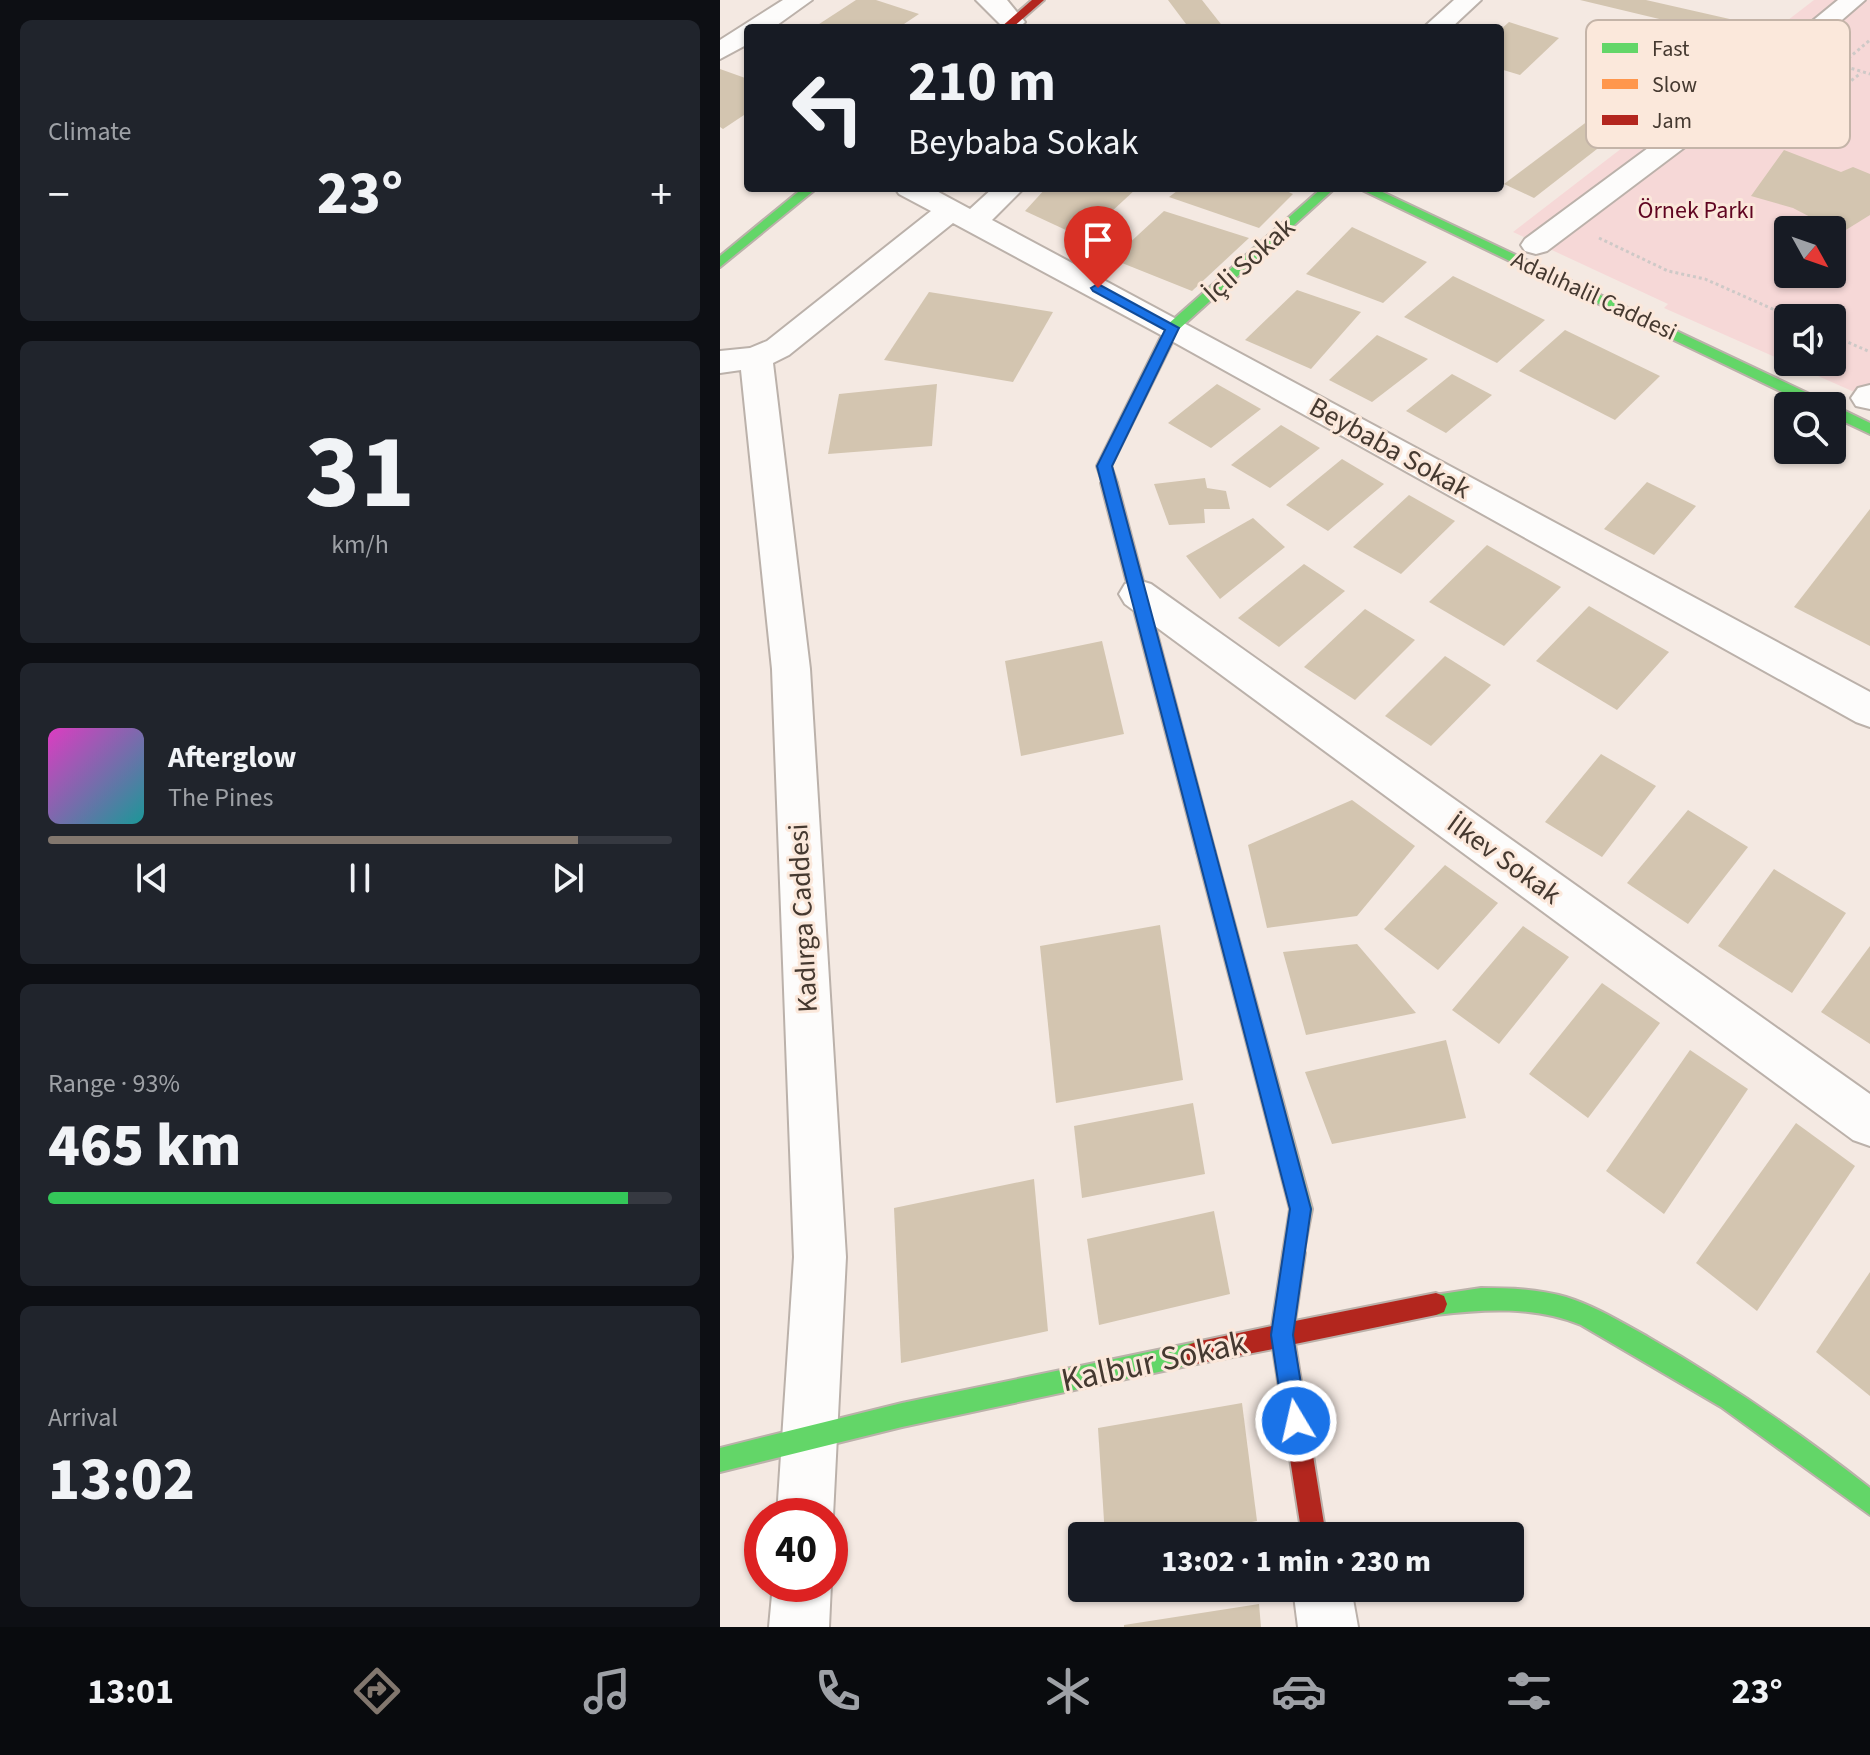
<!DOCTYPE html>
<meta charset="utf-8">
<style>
body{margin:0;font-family:"Source Sans 3",sans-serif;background:#20242c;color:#f1f3f6;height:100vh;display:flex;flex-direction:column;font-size:30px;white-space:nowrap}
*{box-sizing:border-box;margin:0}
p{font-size:26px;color:#9ea1a6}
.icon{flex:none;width:44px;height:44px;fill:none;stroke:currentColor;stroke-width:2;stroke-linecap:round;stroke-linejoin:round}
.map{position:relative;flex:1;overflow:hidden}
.drawer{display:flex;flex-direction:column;gap:20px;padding:20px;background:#0d0f14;width:720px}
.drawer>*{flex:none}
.guide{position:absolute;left:24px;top:24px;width:760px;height:168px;border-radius:8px;box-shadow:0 2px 6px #0004;background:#171b24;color:#f1f3f6;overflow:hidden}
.needle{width:52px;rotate:130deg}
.tools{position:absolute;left:1054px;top:216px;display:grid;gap:16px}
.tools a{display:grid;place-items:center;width:72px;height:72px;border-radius:8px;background:#171b24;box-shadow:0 2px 6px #0004;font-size:40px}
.speed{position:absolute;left:24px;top:1498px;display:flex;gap:16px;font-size:40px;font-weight:700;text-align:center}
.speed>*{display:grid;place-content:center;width:104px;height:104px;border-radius:50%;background:#171b24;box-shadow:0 2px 6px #0004;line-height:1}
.speed .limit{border:12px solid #d22;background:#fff;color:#111}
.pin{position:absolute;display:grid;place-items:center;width:68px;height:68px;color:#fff;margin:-82px -34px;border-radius:50% 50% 50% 0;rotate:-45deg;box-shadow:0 0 8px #0007}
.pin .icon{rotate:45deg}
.me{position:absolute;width:88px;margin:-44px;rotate:351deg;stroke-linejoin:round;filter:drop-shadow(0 0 6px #0008)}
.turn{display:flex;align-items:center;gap:28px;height:168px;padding:0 32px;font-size:36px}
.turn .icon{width:104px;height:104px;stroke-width:2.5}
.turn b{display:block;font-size:56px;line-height:68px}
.big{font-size:60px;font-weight:800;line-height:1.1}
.drawer .widget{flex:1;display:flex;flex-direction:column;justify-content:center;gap:12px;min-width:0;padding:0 28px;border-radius:12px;background:#20242c}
.drawer .dial{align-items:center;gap:0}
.dial b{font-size:104px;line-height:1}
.song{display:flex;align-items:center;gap:24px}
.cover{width:96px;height:96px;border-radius:12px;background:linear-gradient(135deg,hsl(310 70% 55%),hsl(180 70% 35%))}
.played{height:8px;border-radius:4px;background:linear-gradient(90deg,#82776e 85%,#363941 85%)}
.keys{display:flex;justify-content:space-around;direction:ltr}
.heat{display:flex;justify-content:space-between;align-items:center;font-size:44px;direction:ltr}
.charge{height:12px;border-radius:6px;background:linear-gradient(90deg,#34c759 93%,#363941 0)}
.trip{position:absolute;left:348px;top:1522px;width:456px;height:80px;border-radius:8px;background:#171b24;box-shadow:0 2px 6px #0004;font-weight:800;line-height:80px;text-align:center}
.menu{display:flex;height:128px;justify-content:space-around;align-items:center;background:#090b0e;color:#9ea1a6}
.menu .icon{width:56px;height:56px}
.menu .current{color:#82776e}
.menu b{font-size:36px;color:#f1f3f6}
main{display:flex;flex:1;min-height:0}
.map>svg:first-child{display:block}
.green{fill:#f6d8d7;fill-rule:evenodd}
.building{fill:#d3c5b0}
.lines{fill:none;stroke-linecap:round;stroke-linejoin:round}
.street-casing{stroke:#bbb1aa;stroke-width:4}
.fast-casing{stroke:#bbb1aa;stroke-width:4}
.slow-casing{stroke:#bbb1aa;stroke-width:4}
.jam-casing{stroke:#bbb1aa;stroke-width:4}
.path{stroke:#cec9c7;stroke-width:3;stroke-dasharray:3 3;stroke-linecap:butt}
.street{fill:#fdfcfb;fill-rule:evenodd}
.fast{fill:#63d668;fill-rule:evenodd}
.slow{fill:#ff974d;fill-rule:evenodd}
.jam{fill:#b3261e;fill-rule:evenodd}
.route{fill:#1a73e8;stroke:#114b97;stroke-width:2}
.labels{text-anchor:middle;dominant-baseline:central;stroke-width:6;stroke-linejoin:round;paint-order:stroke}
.far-park-label{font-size:24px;fill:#600521;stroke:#fbe8db}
.far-street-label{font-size:24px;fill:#453930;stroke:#fbe8db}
.street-label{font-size:28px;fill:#453930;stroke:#fbe8db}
.near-street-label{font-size:34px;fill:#453930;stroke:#fbe8db}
.key{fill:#fbe8db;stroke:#c4b4a8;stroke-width:2}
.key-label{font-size:22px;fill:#453930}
</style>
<main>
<section class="drawer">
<div class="widget"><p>Climate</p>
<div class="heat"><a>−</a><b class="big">23°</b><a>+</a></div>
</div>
<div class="widget dial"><b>31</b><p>km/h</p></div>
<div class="widget">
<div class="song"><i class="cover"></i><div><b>Afterglow</b><p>The Pines</p></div></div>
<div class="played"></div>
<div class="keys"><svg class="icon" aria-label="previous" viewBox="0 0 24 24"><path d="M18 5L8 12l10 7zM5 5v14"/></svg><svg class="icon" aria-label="pause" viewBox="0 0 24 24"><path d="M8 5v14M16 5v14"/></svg><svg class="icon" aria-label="next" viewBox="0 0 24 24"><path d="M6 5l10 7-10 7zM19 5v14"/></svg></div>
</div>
<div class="widget"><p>Range · 93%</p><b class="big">465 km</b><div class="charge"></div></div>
<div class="widget"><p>Arrival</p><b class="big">13:02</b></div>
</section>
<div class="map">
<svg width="1150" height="1627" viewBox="0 0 1150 1627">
<rect width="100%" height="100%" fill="#f4e9e2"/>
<path class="green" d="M1094 0H1150V399L944 308 948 304 793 232ZM1068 230H1112V274H1068ZM1068 318H1112V362H1068Z"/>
<g class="building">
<path d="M136 0H156L199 14 178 28H93Z"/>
<path d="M448 0H482L504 28H469Z"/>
<path d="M860 0H926L1036 25 1027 40Z"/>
<path d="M789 22 839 38 800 75 780 69V30Z"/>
<path d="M0 69 28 79V116L24 115 3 129 0 127Z"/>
<path d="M921 81 949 93 814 198 784 184Z"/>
<path d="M1064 150 1121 172 1133 167 1150 174V215L1121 233 1073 208 1031 196Z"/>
<path d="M326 188H417L363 238 305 211Z"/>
<path d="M461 188H560L573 194 539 228 449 197Z"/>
<path d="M444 211 529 238 472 291 392 259Z"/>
<path d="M632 227 707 262 663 303 586 274Z"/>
<path d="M733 276 825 320 777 363 684 317Z"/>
<path d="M577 290 641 312 591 369 525 340Z"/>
<path d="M209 292 333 312 293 382 164 360Z"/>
<path d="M845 330 940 376 895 420 799 371Z"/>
<path d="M657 335 708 359 652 402 609 380Z"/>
<path d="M732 374 772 395 726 433 686 411Z"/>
<path d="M217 384 212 446 108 454 119 394Z"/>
<path d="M497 384 541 409 491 448 448 423Z"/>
<path d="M561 425 600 448 550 488 511 465Z"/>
<path d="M622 459 664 484 608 531 566 505Z"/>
<path d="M485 478 487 488 506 491 510 509H484L485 523 449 525 434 484Z"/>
<path d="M927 482 976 506 934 555 884 529Z"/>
<path d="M689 495 735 521 681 574 633 547Z"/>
<path d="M1150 509V646L1074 607Z"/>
<path d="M533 518 565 547 500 599 466 556Z"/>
<path d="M767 545 841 587 784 646 709 602Z"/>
<path d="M584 564 625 591 559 647 518 618Z"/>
<path d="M869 606 949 652 897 710 816 661Z"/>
<path d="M645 609 695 640 635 700 584 667Z"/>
<path d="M382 641 404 734 301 756 285 661Z"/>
<path d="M725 656 771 685 711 746 665 716Z"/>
<path d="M881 754 936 786 882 857 825 822Z"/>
<path d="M632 800 695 846 637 916 547 928 528 845Z"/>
<path d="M968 810 1028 847 968 924 907 883Z"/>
<path d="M725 865 778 903 718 970 664 929Z"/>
<path d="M1054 869 1126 913 1072 993 998 946Z"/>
<path d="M440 925 463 1080 336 1103 320 946Z"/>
<path d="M803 926 849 957 779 1044 732 1010Z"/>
<path d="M637 944 696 1013 586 1035 563 952Z"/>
<path d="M1150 946V1044L1101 1012Z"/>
<path d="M882 983 940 1023 868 1118 809 1074Z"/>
<path d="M726 1040 746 1118 612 1144 585 1072Z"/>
<path d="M970 1050 1028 1089 944 1214 886 1171Z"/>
<path d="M473 1103 485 1174 362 1198 354 1126Z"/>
<path d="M1076 1123 1135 1166 1037 1311 976 1263Z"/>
<path d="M314 1179 328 1331 181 1363 174 1208Z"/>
<path d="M494 1211 510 1294 379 1325 367 1239Z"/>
<path d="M1150 1272V1396L1096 1352Z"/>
<path d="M522 1403 537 1521 457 1536H385L378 1428Z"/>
<path d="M539 1604 541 1627H404V1625Z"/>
</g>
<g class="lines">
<defs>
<g id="street">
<path d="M63 0H92L53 28H28V44L0 59V40Z"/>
<path d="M256 0H287L305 22 299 28 283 27Z"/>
<path d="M734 0H761L731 28H703Z"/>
<path d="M1118 0H1145L1042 89 827 251 816 254 805 251 801 245 805 239 1024 77Z"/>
<path d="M175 188H211L250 209 273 188H304L272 220 1150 692V727L1136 722 441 335 233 223 69 355 53 363 90 669 126 1257 113 1516 110 1524V1516H57L74 1257 52 669 21 370 0 373V351L30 348 47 341 211 211 179 194Z"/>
<path d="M1150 385V409L1136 406 1131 398 1138 388Z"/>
<path d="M418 580 431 584 1150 1094V1146L1133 1140 405 604 399 594 405 584Z"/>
<path d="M110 1581 111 1584 109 1627H49L53 1584H110Z"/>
<path d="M573 1588H631L638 1627H578Z"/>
</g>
<g id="fast">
<path d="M83 188H97L0 267V256Z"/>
<path d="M602 188H615L458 330 391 466 397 483 389 488 384 487 377 466 447 325Z"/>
<path d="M638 188H654L1117 407 1150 423V434L1112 416V406H1091Z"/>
<path d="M486 844 492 846 495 852 592 1209 582 1261 574 1264 566 1261 563 1253 570 1209 477 852 480 846Z"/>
<path d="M761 1288C790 1288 818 1289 846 1297 875 1306 901 1322 928 1337 1006 1382 1079 1432 1150 1488V1515L1001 1407 861 1325C815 1306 764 1309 716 1315L708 1312 705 1304 708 1296Z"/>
<path d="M476 1342 484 1345 487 1353 484 1361 476 1364 182 1427 0 1472V1448L182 1403Z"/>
</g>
<path id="slow" d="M389 478 397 483 495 852 492 858 486 860 480 858 477 852 381 483Z"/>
<g id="jam">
<path d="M312 0H324L292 28H280Z"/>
<path d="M574 1242 582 1245 585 1253 575 1321 716 1293 724 1296 727 1304 724 1312 716 1315 575 1344 606 1536H582L553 1349 476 1364 468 1361 465 1353 468 1345 476 1342 552 1326 563 1253 566 1245Z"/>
</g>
</defs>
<use href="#street" class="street-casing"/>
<use href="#fast" class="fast-casing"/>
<use href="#slow" class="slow-casing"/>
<use href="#jam" class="jam-casing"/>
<g class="path">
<path d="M1120 65 1150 74"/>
<path d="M1065 96 1096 108 1141 73"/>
<path d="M1078 101 1150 40"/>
<path d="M879 238 948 271 985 279 1073 318"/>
<path d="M1112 335 1150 352"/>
</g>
<use href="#street" class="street"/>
<use href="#fast" class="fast"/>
<use href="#slow" class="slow"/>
<use href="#jam" class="jam"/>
</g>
<path class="route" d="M378 284 459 328 392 466 591 1209 573 1335 587 1421 584 1429 576 1433 567 1429 564 1421 551 1335 570 1209 377 466 445 330 373 291 371 288Z"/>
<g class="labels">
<g class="far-park-label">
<text x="976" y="210">Örnek Parkı</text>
</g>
<g class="far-street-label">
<text transform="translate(874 296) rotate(25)">Adalıhalil Caddesi</text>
</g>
<g class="street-label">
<text transform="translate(529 260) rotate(-42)">İçli Sokak</text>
<text transform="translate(670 448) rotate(29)">Beybaba Sokak</text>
<text transform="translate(784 859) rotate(36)">İlkev Sokak</text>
<text transform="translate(83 918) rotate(-93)">Kadırga Caddesi</text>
</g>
<g class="near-street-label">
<text transform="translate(434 1362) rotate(-12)">Kalbur Sokak</text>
</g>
</g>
<rect x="866" y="20" width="264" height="128" rx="12" class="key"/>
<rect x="882" y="43" width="36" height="10" fill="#63d668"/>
<rect x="882" y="79" width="36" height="10" fill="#ff974d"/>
<rect x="882" y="115" width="36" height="10" fill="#b3261e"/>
<g class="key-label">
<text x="932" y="56">Fast</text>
<text x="932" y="92">Slow</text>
<text x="932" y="128">Jam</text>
</g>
</svg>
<div class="tools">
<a><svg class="needle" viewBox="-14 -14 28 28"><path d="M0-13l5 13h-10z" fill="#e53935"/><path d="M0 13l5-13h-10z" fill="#9ea1a6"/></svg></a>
<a><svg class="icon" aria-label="sound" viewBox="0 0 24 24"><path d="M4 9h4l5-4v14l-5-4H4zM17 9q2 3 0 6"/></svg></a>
<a><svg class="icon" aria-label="search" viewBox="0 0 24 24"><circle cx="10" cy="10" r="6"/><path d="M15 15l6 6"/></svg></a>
</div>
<div class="speed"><div class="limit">40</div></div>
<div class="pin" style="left:378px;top:288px;background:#d93025"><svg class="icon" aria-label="arrive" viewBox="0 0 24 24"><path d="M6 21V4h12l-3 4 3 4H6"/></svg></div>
<svg class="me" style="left:576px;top:1421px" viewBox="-20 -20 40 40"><circle r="17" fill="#1a73e8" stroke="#fff" stroke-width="3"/><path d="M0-11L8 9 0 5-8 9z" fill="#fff"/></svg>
<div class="trip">13:02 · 1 min · 230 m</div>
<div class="guide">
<div class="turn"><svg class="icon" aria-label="left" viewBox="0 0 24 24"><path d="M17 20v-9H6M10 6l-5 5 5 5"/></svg><div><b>210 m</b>Beybaba Sokak</div></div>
</div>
</div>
</main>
<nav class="menu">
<b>13:01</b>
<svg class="icon current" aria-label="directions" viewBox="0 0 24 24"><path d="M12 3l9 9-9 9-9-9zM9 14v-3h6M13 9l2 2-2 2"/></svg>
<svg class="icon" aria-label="music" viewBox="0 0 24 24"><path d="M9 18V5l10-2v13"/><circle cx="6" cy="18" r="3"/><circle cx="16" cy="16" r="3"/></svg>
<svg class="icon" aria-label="phone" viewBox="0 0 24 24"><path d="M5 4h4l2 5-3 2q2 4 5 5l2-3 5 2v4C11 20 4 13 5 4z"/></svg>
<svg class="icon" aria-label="climate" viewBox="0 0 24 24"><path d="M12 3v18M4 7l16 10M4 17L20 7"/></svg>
<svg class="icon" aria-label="car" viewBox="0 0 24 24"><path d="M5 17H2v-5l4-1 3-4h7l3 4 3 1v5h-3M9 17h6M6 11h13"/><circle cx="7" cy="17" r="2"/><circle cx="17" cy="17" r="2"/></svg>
<svg class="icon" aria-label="filters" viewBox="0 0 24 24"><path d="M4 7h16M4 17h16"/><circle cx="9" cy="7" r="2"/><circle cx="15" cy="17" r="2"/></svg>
<b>23°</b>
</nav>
